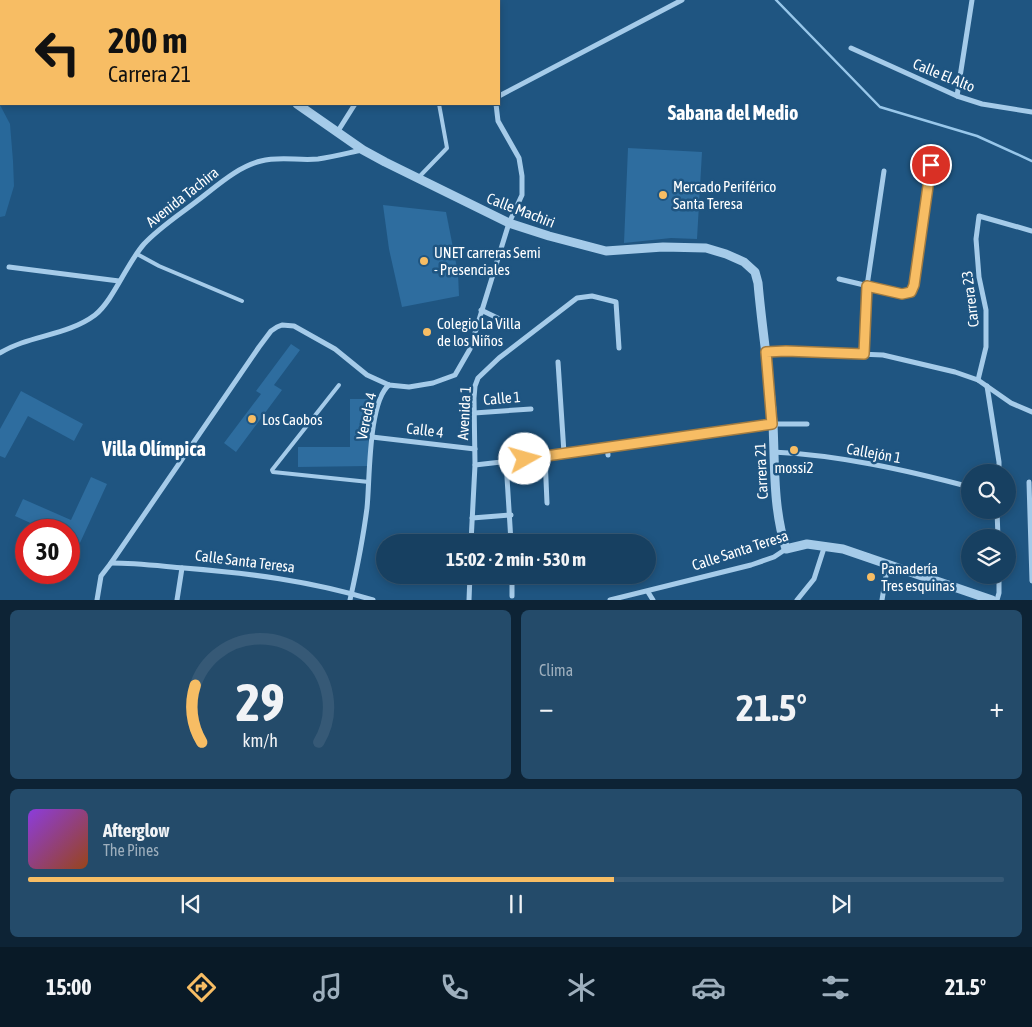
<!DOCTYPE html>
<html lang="es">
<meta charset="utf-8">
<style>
body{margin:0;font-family:"Asap Condensed",sans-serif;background:#244b6a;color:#f1f3f6;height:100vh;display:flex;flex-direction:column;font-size:19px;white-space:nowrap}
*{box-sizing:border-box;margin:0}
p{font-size:16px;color:#9eafbd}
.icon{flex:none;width:28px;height:28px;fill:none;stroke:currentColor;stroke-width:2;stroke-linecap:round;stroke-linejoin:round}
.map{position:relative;height:600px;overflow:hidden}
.panel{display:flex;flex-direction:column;gap:10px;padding:10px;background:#0d2335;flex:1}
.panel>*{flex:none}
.hud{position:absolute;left:0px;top:0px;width:500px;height:105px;box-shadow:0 2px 8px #0003,0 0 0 1px #365976;background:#f7bd64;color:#111;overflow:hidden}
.controls{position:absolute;left:961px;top:464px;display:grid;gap:10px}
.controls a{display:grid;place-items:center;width:55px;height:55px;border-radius:50%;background:#174061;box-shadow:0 2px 8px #0003,0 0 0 1px #365976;font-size:25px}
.speed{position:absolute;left:15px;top:519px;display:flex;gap:10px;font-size:25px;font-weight:700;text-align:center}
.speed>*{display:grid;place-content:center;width:65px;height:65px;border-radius:50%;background:#174061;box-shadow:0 2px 8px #0003,0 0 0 1px #365976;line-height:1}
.speed .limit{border:8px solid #d22;background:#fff;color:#111}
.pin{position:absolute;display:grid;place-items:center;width:42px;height:42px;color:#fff;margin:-21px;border:2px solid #fff;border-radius:50%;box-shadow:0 1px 5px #0007}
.me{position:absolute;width:55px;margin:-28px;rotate:83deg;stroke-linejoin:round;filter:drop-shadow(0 0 4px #0008)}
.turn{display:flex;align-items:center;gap:18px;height:105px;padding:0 25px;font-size:22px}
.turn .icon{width:65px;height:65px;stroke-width:2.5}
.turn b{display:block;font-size:35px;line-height:42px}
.big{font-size:38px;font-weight:700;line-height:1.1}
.panel .card{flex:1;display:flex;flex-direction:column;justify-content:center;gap:8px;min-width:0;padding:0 18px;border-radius:8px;background:#244b6a}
.panel .dial{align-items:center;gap:0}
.dial svg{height:130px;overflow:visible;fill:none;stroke:#365976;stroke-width:7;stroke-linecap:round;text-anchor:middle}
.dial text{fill:#f1f3f6;stroke:none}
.song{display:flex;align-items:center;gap:15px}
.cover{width:60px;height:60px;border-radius:8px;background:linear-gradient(135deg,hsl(270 70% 55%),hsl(20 70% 35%))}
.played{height:5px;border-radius:2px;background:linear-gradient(90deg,#f7bd64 60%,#365976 60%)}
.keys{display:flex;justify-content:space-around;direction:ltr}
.heat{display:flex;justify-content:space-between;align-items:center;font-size:28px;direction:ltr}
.panel .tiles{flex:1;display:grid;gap:10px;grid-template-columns:1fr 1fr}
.card:last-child{grid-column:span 2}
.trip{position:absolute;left:376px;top:534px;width:280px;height:50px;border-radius:25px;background:#174061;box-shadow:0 2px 8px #0003,0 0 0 1px #365976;font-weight:700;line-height:50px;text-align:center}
.tabs{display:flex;height:80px;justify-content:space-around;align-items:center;background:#091a27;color:#9eafbd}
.tabs .icon{width:35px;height:35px}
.tabs .selected{color:#f7bd64}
.tabs b{font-size:22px;color:#f1f3f6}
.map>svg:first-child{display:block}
.green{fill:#28689a}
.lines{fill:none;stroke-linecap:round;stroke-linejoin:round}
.stream{stroke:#98c7ea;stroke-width:2.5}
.building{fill:#2e6d9f}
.service{stroke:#a5cbe9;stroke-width:4}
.minor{stroke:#a5cbe9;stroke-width:5}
.tertiary{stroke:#a5cbe9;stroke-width:9}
.route-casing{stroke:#a17b41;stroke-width:12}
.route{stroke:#f7bd64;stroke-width:9}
.poi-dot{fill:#f7bd64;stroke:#1f5581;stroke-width:2}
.labels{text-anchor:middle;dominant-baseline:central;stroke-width:5;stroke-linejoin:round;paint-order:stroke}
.street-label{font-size:15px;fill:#fff;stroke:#1f5581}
.poi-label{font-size:15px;fill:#fff;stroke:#1f5581;text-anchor:start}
.district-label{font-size:20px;font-weight:bold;fill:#fff;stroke:#1f5581}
</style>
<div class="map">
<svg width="1032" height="600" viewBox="0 0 1032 600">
<rect width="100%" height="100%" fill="#1f5581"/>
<path class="green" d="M0 105 10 124 13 161 14 186 5 216 0 217Z"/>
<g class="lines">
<g class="stream">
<path d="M72 0 76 1"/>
<path d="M367 0 375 1"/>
<path d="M776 0 880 107 977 136 1032 161"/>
<path d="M179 1 184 0"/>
<path d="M394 1 397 0"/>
</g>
</g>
<g class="building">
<path d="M628 148 702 152 697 239 671 238 624 243Z"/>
<path d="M383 205 446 212 458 273 459 296 402 307 389 249Z"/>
<path d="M291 344 300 350 274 385 282 390 236 452 224 443 261 394 256 391Z"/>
<path d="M21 391 83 424 74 441 28 416 5 458 0 456V429Z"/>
<path d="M350 399H368L369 466 298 467V447H350Z"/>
<path d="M91 477 107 484 79 545 69 541V530H46L15 516 23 499 71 520Z"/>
</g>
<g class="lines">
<g class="service">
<path d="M419 177 447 148 439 104"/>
<path d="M137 254 159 266 242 301"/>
<path d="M339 385 272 470 273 472 369 482"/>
</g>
<g class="minor">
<path d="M851 48 957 96 982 104 1032 112"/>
<path d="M499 96 682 0"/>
<path d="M957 96 972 0"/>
<path d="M338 131 355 104"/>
<path d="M9 267 119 281"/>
<path d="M839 279 902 294 911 292 914 285 931 165"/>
<path d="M481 310 512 325"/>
<path d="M766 352 786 351 883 355 955 372 978 380 1011 403 1032 412"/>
<path d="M0 353C29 335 67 336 95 315 113 301 127 263 144 244 160 227 179 215 197 201 217 186 237 167 261 161 280 156 299 161 318 159 333 157 348 153 362 150"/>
<path d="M865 354 867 286 884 171"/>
<path d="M558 362 564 453"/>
<path d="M978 380 986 347V310L979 277 976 239 979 216 1032 231"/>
<path d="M987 386 999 462V472"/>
<path d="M474 413 531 409"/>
<path d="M372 437 475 449"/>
<path d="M607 446 608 455"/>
<path d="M773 452C839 455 906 470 970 487"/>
<path d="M545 457 547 503"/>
<path d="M506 461 511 542"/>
<path d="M475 465 545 457 607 446 682 438 772 424H807"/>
<path d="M1029 482 1032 581"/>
<path d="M997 510 998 538"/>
<path d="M472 518 511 515"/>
<path d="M471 542 475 465 474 398 475 386 478 378 499 358 577 298 592 296 616 302 619 348"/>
<path d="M111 563C136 563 160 566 184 568 248 573 311 581 373 600"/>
<path d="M648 592 653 600"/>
<path d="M512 596V575"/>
<path d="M97 600 101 576 111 563 259 347 271 331 277 327 282 325 294 326 335 349 367 375 389 385 409 387 433 383 455 375 470 349 509 223 522 195V176L519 158 498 121 496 104"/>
<path d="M177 600 182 568"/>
<path d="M350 600C357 569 363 539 367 508 370 480 368 402 389 385"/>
<path d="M469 600 470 575"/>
<path d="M610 600 751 565 774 557 786 549"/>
<path d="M797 600 814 579 825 545"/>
<path d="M882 600 888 563"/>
<path d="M997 600 999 593V575"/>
</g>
<g class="tertiary">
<path d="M261 1 262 0"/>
<path d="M297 104 363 150 385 162 509 223 549 236 606 251 663 247 706 248 726 254 744 262 755 272 758 283C762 330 770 377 773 424 775 467 773 508 786 549L807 544 843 549 992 600"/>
</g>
</g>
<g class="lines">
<defs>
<path id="route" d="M525 459 772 424 766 352 786 351 864 354 867 286 902 294 911 292 914 285 931 165"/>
</defs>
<use href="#route" class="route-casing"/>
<use href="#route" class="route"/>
</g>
<g class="poi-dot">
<circle cx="663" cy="195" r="5"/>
<circle cx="424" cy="261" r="5"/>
<circle cx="427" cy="332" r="5"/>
<circle cx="252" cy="419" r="5"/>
<circle cx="794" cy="450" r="5"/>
<circle cx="871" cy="577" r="5"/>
</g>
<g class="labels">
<g class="street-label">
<text transform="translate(944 75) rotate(22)">Calle El Alto</text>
<text transform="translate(182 197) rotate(-38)">Avenida Tachira</text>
<text transform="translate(521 210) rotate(21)">Calle Machiri</text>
<text transform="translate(970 299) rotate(-97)">Carrera 23</text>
<text transform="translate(502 398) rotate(-5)">Calle 1</text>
<text transform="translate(464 413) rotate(-87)">Avenida 1</text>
<text transform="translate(366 416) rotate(-78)">Vereda 4</text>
<text transform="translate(425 430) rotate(7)">Calle 4</text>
<text transform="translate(874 453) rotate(10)">Callejón 1</text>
<text transform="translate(761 471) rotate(-93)">Carrera 21</text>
<text transform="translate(740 550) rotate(-18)">Calle Santa Teresa</text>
<text transform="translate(245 561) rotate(7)">Calle Santa Teresa</text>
</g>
<g class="poi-label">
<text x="673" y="186">Mercado Periférico<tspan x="673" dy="17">Santa Teresa</tspan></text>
<text x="434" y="252">UNET carreras Semi<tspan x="434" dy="17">- Presenciales</tspan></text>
<text x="437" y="323">Colegio La Villa<tspan x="437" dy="17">de los Niños</tspan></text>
<text x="262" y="419">Los Caobos</text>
<text x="794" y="467" text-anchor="middle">mossi2</text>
<text x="881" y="568">Panadería<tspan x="881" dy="17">Tres esquinas</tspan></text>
</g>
<g class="district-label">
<text x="733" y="112">Sabana del Medio</text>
<text x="154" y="448">Villa Olímpica</text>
</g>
</g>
</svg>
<div class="controls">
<a><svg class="icon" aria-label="search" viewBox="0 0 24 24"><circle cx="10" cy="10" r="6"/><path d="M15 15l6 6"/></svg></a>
<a><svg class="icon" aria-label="layers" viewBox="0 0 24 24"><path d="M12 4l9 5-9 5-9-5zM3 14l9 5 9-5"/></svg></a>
</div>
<div class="speed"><div class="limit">30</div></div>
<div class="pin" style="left:931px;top:165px;background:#d93025"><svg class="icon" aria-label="arrive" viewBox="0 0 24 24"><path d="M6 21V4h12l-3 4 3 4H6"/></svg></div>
<svg class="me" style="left:525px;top:459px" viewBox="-20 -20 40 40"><circle r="19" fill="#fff"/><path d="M0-13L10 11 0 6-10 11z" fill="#f7bd64"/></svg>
<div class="trip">15:02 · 2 min · 530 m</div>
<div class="hud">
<div class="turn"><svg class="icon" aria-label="left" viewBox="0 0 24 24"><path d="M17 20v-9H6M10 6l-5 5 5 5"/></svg><div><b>200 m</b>Carrera 21</div></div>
</div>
</div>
<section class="panel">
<div class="tiles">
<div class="card dial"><svg viewBox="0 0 100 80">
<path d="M14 69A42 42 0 1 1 86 69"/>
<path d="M14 69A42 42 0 0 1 10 34" stroke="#f7bd64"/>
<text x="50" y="56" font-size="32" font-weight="700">29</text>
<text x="50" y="72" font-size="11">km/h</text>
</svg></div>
<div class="card"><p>Clima</p>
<div class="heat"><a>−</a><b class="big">21.5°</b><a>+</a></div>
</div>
<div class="card">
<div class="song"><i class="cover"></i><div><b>Afterglow</b><p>The Pines</p></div></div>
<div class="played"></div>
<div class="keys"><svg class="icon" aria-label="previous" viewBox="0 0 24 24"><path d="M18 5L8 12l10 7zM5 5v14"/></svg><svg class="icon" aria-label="pause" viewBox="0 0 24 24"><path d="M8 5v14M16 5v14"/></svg><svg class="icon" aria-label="next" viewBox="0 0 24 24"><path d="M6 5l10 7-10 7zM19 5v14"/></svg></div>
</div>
</div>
</section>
<nav class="tabs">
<b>15:00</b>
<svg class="icon selected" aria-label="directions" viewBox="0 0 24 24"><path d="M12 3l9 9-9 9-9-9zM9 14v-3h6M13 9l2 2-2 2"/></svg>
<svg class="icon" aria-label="music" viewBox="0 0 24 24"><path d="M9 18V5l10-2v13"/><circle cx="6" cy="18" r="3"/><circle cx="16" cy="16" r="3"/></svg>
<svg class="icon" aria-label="phone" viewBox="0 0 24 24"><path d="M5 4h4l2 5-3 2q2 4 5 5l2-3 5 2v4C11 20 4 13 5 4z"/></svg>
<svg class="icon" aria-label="climate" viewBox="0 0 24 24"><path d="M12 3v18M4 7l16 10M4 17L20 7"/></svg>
<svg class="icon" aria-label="car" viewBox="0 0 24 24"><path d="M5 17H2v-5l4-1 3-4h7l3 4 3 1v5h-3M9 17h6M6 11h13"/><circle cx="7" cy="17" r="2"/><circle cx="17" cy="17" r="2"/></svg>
<svg class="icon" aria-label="filters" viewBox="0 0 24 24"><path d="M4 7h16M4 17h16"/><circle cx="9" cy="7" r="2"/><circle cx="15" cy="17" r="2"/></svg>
<b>21.5°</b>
</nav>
